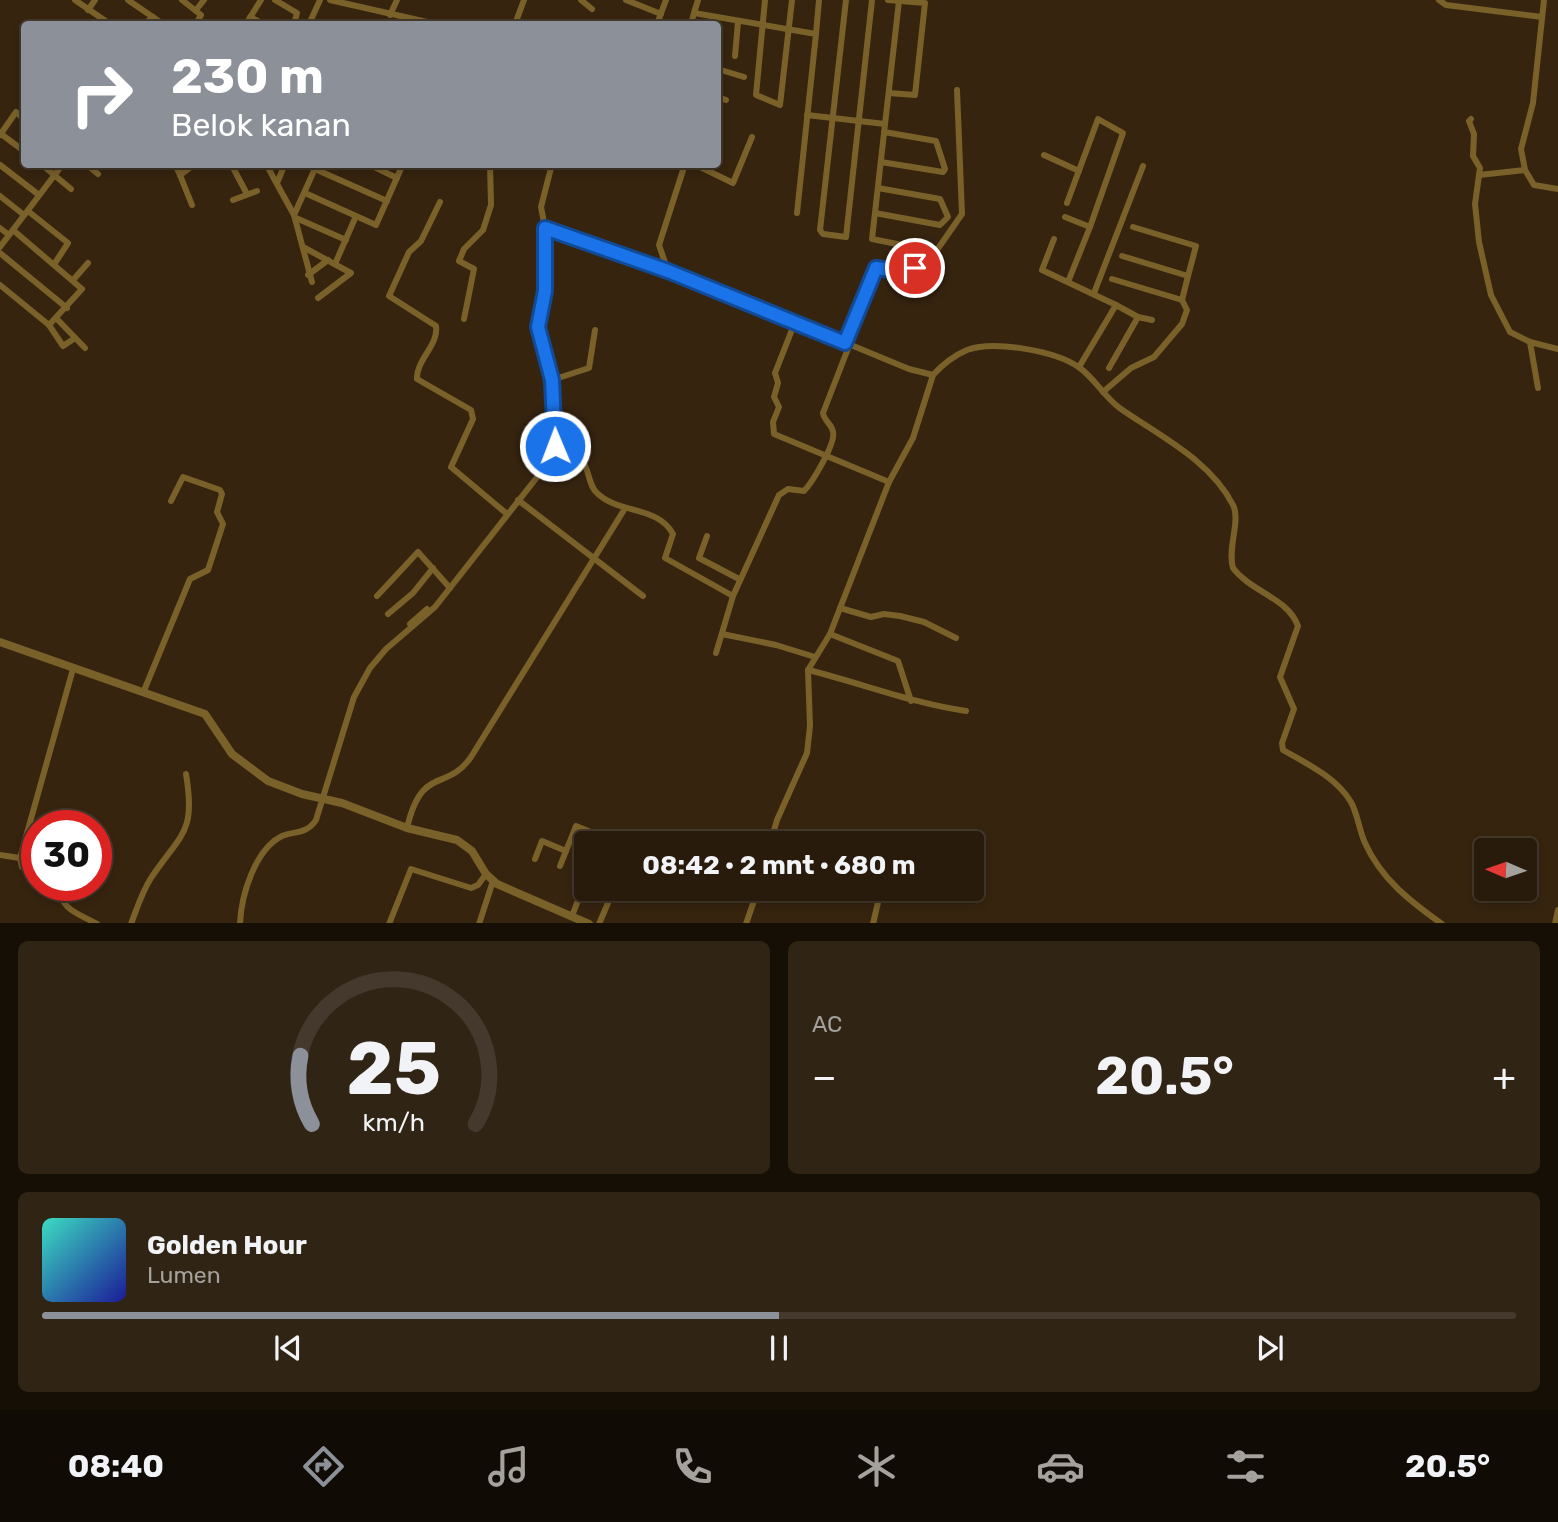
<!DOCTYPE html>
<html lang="id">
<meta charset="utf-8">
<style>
body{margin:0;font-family:Rubik,sans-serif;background:#302414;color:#f1f3f6;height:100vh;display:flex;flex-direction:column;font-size:26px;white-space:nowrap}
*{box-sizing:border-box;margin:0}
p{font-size:23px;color:#a5a19d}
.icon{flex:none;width:38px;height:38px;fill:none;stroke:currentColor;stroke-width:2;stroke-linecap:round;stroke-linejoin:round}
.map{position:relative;height:923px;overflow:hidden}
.drawer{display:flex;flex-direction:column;gap:18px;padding:18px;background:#160f06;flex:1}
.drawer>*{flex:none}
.banner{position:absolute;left:21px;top:21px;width:700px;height:147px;border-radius:7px;box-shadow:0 4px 10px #0003,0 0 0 2px #44392c;background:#8c9099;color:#fff;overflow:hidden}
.needle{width:46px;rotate:272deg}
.controls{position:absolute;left:1474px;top:838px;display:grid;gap:14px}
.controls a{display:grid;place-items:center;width:63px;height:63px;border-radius:7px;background:#281b0b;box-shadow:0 4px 10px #0003,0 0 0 2px #44392c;font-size:35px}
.speed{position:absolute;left:21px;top:810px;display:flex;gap:14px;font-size:35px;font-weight:700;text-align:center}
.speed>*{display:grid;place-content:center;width:91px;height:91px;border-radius:50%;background:#281b0b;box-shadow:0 4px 10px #0003,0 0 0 2px #44392c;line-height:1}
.speed .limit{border:10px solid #d22;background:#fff;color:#111}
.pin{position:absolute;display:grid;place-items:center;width:60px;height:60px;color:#fff;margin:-30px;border:4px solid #fff;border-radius:50%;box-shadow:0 2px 7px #0007}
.me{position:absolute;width:77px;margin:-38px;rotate:359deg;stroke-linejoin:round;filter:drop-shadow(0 0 5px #0008)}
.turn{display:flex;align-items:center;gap:24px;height:147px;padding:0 35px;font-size:32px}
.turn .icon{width:91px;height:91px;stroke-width:2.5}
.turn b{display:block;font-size:49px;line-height:60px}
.big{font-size:52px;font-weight:700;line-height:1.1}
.drawer .tile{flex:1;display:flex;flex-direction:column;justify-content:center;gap:10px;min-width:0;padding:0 24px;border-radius:10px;background:#302414}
.drawer .dial{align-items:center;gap:0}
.dial svg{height:182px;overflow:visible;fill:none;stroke:#44392c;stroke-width:7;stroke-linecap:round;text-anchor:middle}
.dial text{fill:#f1f3f6;stroke:none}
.song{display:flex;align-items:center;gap:21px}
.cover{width:84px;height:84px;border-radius:10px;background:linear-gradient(135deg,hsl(170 70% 55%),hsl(240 70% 35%))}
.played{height:7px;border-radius:4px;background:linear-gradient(90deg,#8c9099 50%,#44392c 50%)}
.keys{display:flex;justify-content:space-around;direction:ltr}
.heat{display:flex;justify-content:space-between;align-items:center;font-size:38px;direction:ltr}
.drawer .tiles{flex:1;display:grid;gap:18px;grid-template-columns:1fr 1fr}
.tile:last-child{grid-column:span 2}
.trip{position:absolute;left:574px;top:831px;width:410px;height:70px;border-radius:7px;background:#281b0b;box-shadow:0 4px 10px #0003,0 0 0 2px #44392c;font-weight:700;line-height:70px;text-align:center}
.menu{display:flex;height:112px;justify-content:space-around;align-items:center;background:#100b04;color:#a5a19d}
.menu .icon{width:49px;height:49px}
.menu .on{color:#8c9099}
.menu b{font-size:32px;color:#f1f3f6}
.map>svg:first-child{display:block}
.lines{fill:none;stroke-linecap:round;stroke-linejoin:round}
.minor{stroke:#7a612a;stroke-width:6}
.tertiary{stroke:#7a612a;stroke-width:8}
.route-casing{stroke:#114b97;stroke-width:18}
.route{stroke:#1a73e8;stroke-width:12}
</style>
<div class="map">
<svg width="1558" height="924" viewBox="0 0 1558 924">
<rect width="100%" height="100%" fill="#36240f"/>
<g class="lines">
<g class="minor">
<path d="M75 0 110 24"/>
<path d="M128 0 163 24"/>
<path d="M182 0 201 15 196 24"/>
<path d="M275 0 297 13 294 24"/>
<path d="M330 0 436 24"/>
<path d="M581 0 592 9"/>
<path d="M626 0 661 14"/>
<path d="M765 0 756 95 780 105 792 0"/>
<path d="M846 0 820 230 823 234 846 237 872 0"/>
<path d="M888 0 925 3 915 95 889 93"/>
<path d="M1439 0 1446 5 1542 17"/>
<path d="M1544 0 1533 103 1521 149 1525 170 1534 185 1558 189"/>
<path d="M899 1 872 239 927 250"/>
<path d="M88 10 95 0"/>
<path d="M196 10 204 0"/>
<path d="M694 13 698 0"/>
<path d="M390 15 397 0"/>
<path d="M250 17 264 24"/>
<path d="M144 24 153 17"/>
<path d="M246 24 261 0"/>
<path d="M309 24 320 0"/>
<path d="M515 24 524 0"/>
<path d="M657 24 666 0"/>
<path d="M691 24 694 13 816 34 797 213"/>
<path d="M816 34 819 0"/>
<path d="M735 56 738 22"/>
<path d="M718 74 721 70 744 77"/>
<path d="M718 97 726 100"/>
<path d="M807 115 885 124"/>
<path d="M1471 119 1469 121 1474 134 1473 156 1480 168 1475 204 1479 242 1491 295 1510 332 1530 342 1558 349"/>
<path d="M1 134 24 151"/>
<path d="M0 135 16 112 24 119"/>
<path d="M1044 155 1079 171"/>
<path d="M881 162 943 172 945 169 936 141 884 132"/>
<path d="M41 164 71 189"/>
<path d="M86 164 98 174"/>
<path d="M175 164 180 175 195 164"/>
<path d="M231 164 247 194"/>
<path d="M266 164 294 215 317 164"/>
<path d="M368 164 397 178"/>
<path d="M694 164 733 183 752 137"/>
<path d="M0 165 39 195"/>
<path d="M315 169 387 201"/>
<path d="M180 175 192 205"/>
<path d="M1479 175 1525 170"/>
<path d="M277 183 285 164"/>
<path d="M305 193 376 225 403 164"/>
<path d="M0 196 24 215"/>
<path d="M233 200 257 191"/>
<path d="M440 202 421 241 409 252 389 296 436 326C439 345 416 360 417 379L471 410 473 419 451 467 507 514"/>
<path d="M1067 203 1098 119 1123 133 1090 227"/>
<path d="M28 211 68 243 55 263"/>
<path d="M875 213 940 225 948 217 940 199 878 188"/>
<path d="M294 215 312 282"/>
<path d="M1065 217 1090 227 1068 282"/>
<path d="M296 218 346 240"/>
<path d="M1133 227 1196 246 1188 276"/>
<path d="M0 228 9 235"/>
<path d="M545 228 749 303 909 369 933 375C943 364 953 356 967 350 994 340 1057 351 1080 368 1096 380 1105 398 1121 409 1160 436 1211 461 1233 505 1241 520 1227 549 1233 568 1251 592 1288 598 1298 626L1280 677 1294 709 1282 743 1283 750C1307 764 1336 777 1351 802 1358 815 1359 830 1365 843 1381 879 1411 902 1442 924"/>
<path d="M1054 239 1042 270 1116 305"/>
<path d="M0 247 63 164"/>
<path d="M303 247 351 273 318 298"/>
<path d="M0 253 67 308"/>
<path d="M1122 256 1188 276 1182 300"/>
<path d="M335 264 356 216"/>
<path d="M668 271 659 245 685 164"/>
<path d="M308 275 328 260"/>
<path d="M74 279 88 263"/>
<path d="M0 285 49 325 82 289 13 230"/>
<path d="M1094 293 1143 166"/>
<path d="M57 319 85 348"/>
<path d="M464 319 474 269 459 261 464 249 483 230 491 205 490 164"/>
<path d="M795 322 775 373 778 383 774 397 779 407 773 422 774 434 889 482"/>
<path d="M49 325 63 346 75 338"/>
<path d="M1530 342 1538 388"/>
<path d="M845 343 876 268 904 272 915 268 937 250 962 214 957 90"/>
<path d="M1079 367 1116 305 1138 317 1152 320"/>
<path d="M1109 368 1138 317"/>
<path d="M552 380 589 368 595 330"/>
<path d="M1103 392 1131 368 1154 357 1182 324 1187 310 1182 300 1112 279"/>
<path d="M528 429 555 442"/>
<path d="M555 446 582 460C590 471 588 486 598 494 620 514 658 506 673 534L665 558 733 596 779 495 788 489 804 491C812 483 836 443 833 432 832 424 824 421 823 413L849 346"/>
<path d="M518 500 643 596"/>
<path d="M707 536 699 558 739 579"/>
<path d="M377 596 418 552 450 588"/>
<path d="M840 608 871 617 884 614 900 616 924 622 956 638"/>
<path d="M388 614 413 593 433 568"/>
<path d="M410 624 427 609"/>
<path d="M722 634 776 645 815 657"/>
<path d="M830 634 898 661 911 701"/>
<path d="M716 653 733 596"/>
<path d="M808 670C861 683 911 703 966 711"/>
<path d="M143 693 190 579 208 570 223 524 217 512 222 494 220 490 183 477 171 501"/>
<path d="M407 828C422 764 446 793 471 757L624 510"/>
<path d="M770 844 777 820 807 753 810 726 808 670 830 634 889 482 913 438 933 375"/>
<path d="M0 855 20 858 22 867 37 874"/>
<path d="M20 858 73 669"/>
<path d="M535 859 542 841 566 851"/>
<path d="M560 866 576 826 603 837 600 844"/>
<path d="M58 886C61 910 77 913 97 924"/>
<path d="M572 916 586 880"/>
<path d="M131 924C137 908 142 892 151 878 181 833 196 834 186 774"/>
<path d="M240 924C241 896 255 849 282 836 295 831 307 834 316 820L354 697 370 668 386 649 435 607 538 476 554 449 552 380 538 327 545 291V228L541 207 552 164"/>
<path d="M389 924 411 869 471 888 478 885 486 874"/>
<path d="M479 924 493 881"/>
<path d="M599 924 614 889"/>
<path d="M746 924 758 889"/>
<path d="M873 924 881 889"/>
<path d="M1555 924 1558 910"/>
</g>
<path class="tertiary" d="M0 642 205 714 232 754 268 781 302 794 342 803 407 828 457 840 472 851 486 874 497 884 589 924"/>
</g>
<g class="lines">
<defs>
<path id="route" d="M555 446 552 380 538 327 545 291V228L668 271 845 343 876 268 904 272 915 268"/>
</defs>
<use href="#route" class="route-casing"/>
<use href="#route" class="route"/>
</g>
</svg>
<div class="controls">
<a><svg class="needle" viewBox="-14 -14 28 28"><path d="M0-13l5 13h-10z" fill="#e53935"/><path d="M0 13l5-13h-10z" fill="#a5a19d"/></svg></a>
</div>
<div class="speed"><div class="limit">30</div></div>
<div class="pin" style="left:915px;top:268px;background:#d93025"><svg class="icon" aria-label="arrive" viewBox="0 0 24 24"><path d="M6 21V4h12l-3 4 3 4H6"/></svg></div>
<svg class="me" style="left:555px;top:446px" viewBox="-20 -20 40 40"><circle r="17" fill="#1a73e8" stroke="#fff" stroke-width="3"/><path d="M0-11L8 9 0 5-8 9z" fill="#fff"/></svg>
<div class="trip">08:42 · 2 mnt · 680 m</div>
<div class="banner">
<div class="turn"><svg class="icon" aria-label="right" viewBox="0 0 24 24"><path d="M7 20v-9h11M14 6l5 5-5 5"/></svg><div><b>230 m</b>Belok kanan</div></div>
</div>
</div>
<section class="drawer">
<div class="tiles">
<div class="tile dial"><svg viewBox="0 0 100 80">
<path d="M14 69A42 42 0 1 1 86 69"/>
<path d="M14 69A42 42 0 0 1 9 39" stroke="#8c9099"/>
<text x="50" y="56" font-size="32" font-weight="700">25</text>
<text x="50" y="72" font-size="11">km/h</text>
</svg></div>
<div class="tile"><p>AC</p>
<div class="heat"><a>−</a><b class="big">20.5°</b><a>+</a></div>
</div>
<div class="tile">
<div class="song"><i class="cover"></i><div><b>Golden Hour</b><p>Lumen</p></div></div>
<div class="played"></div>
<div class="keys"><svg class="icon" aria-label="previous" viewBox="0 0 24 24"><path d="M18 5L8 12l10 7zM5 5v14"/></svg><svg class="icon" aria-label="pause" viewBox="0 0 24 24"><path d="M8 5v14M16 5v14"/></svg><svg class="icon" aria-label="next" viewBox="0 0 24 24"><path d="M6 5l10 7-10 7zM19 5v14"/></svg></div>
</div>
</div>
</section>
<nav class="menu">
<b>08:40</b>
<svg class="icon on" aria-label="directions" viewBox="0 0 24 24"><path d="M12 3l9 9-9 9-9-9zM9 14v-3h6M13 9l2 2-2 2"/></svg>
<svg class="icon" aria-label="music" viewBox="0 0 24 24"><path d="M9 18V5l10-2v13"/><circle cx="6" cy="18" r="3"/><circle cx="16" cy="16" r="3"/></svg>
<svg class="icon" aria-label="phone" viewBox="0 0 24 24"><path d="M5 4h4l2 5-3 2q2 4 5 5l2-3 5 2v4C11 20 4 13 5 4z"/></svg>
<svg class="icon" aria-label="climate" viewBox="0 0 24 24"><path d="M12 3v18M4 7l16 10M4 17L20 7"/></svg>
<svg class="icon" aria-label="car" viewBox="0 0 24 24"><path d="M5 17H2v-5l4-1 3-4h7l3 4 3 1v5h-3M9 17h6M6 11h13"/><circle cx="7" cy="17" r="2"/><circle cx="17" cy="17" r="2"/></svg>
<svg class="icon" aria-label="filters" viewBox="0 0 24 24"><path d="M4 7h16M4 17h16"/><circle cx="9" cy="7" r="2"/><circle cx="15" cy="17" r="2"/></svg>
<b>20.5°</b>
</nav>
